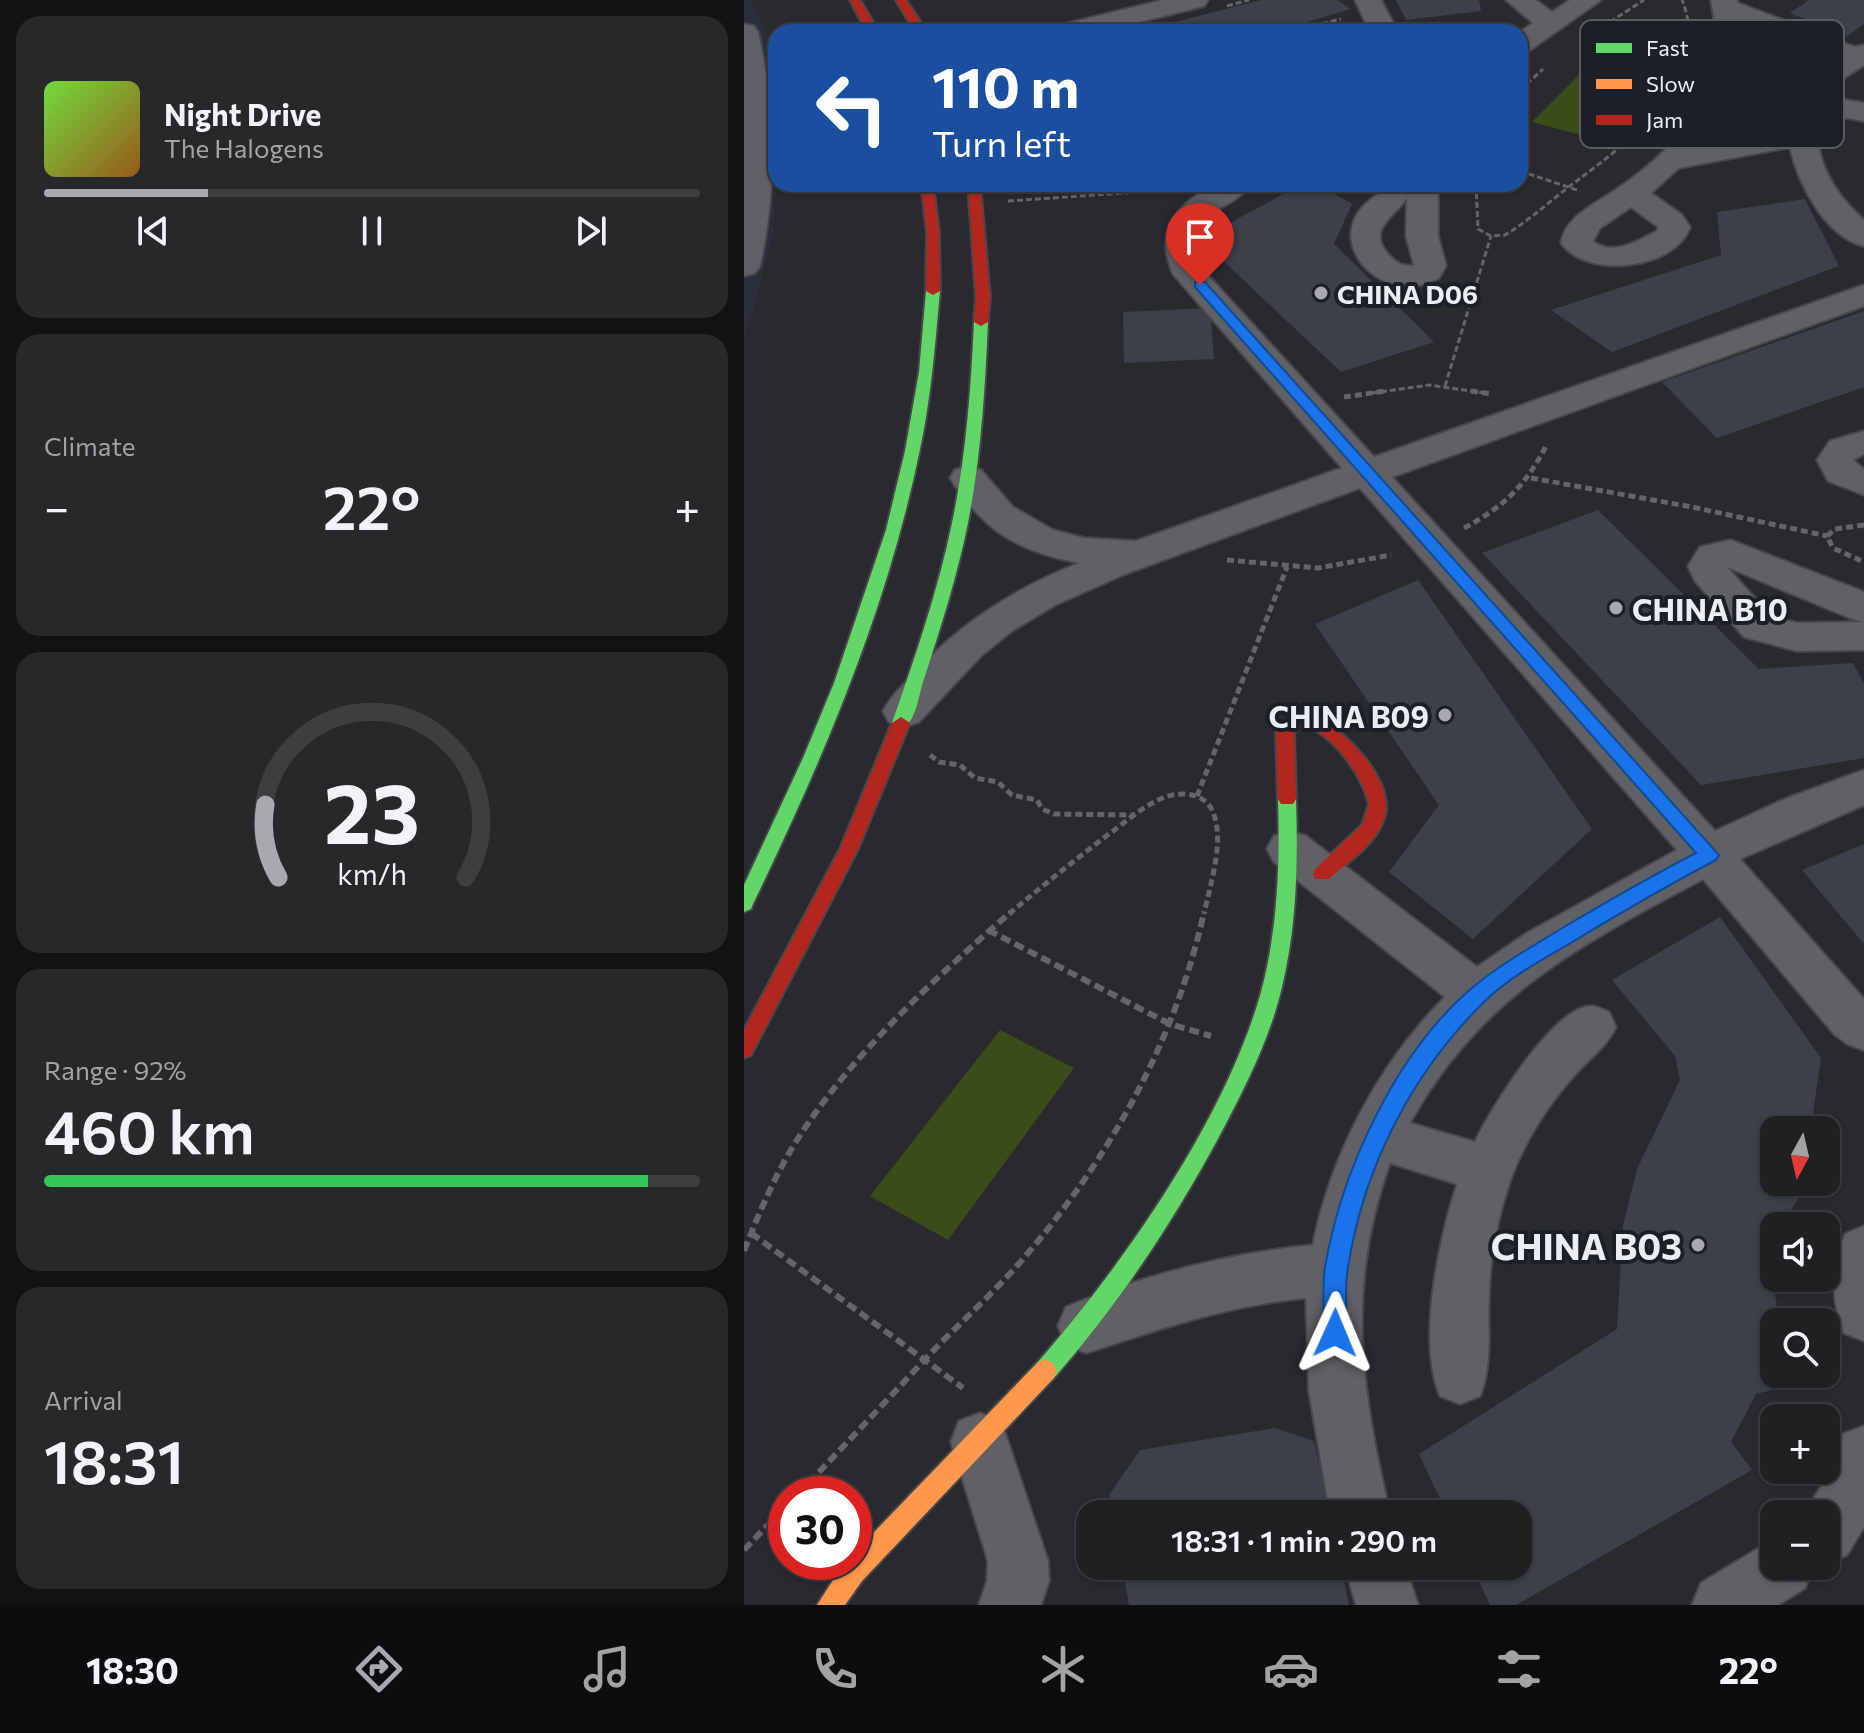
<!DOCTYPE html>
<meta charset="utf-8">
<style>
body{margin:0;font-family:Commissioner,sans-serif;background:#26282a;color:#f1f3f6;height:100vh;display:flex;flex-direction:column;font-size:30px;white-space:nowrap}
*{box-sizing:border-box;margin:0}
p{font-size:26px;color:#a1a3a5}
.icon{flex:none;width:44px;height:44px;fill:none;stroke:currentColor;stroke-width:2;stroke-linecap:round;stroke-linejoin:round}
.map{position:relative;flex:1;overflow:hidden}
.drawer{display:flex;flex-direction:column;gap:16px;padding:16px;background:#101213;width:744px}
.drawer>*{flex:none}
.banner{position:absolute;left:24px;top:24px;width:760px;height:168px;border-radius:24px;box-shadow:0 2px 6px #0004,0 0 0 2px #3c3e40;background:#1a4fa0;color:#fff;overflow:hidden}
.needle{width:52px;rotate:188deg}
.fabs{position:absolute;left:1016px;top:1116px;display:grid;gap:16px}
.fabs a{display:grid;place-items:center;width:80px;height:80px;border-radius:16px;background:#1e2022;box-shadow:0 2px 6px #0004,0 0 0 2px #3c3e40;font-size:40px}
.speed{position:absolute;left:24px;top:1476px;display:flex;gap:16px;font-size:40px;font-weight:700;text-align:center}
.speed>*{display:grid;place-content:center;width:104px;height:104px;border-radius:50%;background:#1e2022;box-shadow:0 2px 6px #0004,0 0 0 2px #3c3e40;line-height:1}
.speed .limit{border:12px solid #d22;background:#fff;color:#111}
.pin{position:absolute;display:grid;place-items:center;width:68px;height:68px;color:#fff;margin:-82px -34px;border-radius:50% 50% 50% 0;rotate:-45deg;box-shadow:0 0 8px #0007}
.pin .icon{rotate:45deg}
.me{position:absolute;width:88px;margin:-44px;rotate:1deg;stroke-linejoin:round;filter:drop-shadow(0 0 6px #0008)}
.turn{display:flex;align-items:center;gap:28px;height:168px;padding:0 32px;font-size:36px}
.turn .icon{width:104px;height:104px;stroke-width:2.5}
.turn b{display:block;font-size:56px;line-height:68px}
.big{font-size:60px;font-weight:600;line-height:1.1}
.drawer .tile{flex:1;display:flex;flex-direction:column;justify-content:center;gap:12px;min-width:0;padding:0 28px;border-radius:24px;background:#26282a}
.drawer .dial{align-items:center;gap:0}
.dial svg{height:208px;overflow:visible;fill:none;stroke:#3c3e40;stroke-width:7;stroke-linecap:round;text-anchor:middle}
.dial text{fill:#f1f3f6;stroke:none}
.song{display:flex;align-items:center;gap:24px}
.cover{width:96px;height:96px;border-radius:12px;background:linear-gradient(135deg,hsl(100 70% 55%),hsl(30 70% 35%))}
.played{height:8px;border-radius:4px;background:linear-gradient(90deg,#a7a9ae 25%,#3c3e40 25%)}
.keys{display:flex;justify-content:space-around;direction:ltr}
.heat{display:flex;justify-content:space-between;align-items:center;font-size:44px;direction:ltr}
.charge{height:12px;border-radius:6px;background:linear-gradient(90deg,#34c759 92%,#3c3e40 0)}
.trip{position:absolute;left:332px;top:1500px;width:456px;height:80px;border-radius:24px;background:#1e2022;box-shadow:0 2px 6px #0004,0 0 0 2px #3c3e40;font-weight:600;line-height:80px;text-align:center}
.tab-bar{display:flex;height:128px;justify-content:space-around;align-items:center;background:#0c0d0e;color:#a1a3a5}
.tab-bar .icon{width:56px;height:56px}
.tab-bar .current{color:#a7a9ae}
.tab-bar b{font-size:36px;color:#f1f3f6}
main{display:flex;flex:1;min-height:0}
.map>svg:first-child{display:block}
.built{fill:#2a2f3c}
.green{fill:#3a4d18}
.building{fill:#3b404b}
.lines{fill:none;stroke-linecap:round;stroke-linejoin:round}
.street-casing{stroke:#45474a;stroke-width:4}
.fast-casing{stroke:#45474a;stroke-width:4}
.slow-casing{stroke:#45474a;stroke-width:4}
.jam-casing{stroke:#45474a;stroke-width:4}
.path-far2{stroke:#636567;stroke-width:3;stroke-dasharray:6 3;stroke-linecap:butt}
.path-far1{stroke:#636567;stroke-width:5;stroke-dasharray:7 4;stroke-linecap:butt}
.path{stroke:#636567;stroke-width:6;stroke-dasharray:10 5;stroke-linecap:butt}
.street{fill:#606164;fill-rule:evenodd}
.fast{fill:#63d668;fill-rule:evenodd}
.slow{fill:#ff974d;fill-rule:evenodd}
.jam{fill:#b3261e;fill-rule:evenodd}
.route{fill:#1a73e8;stroke:#114b97;stroke-width:2}
.poi-dot{fill:#a7a9ae;stroke:#1c1f27;stroke-width:3}
.labels{text-anchor:middle;dominant-baseline:central;stroke-width:8;stroke-linejoin:round;paint-order:stroke}
.far-poi-label{font-size:26px;font-weight:bold;fill:#ebedf3;stroke:#1c1f27;text-anchor:start}
.poi-label{font-size:30px;font-weight:bold;fill:#ebedf3;stroke:#1c1f27;text-anchor:start}
.near-poi-label{font-size:36px;font-weight:bold;fill:#ebedf3;stroke:#1c1f27;text-anchor:end}
.key{fill:#1c1f27;stroke:#5a5d64;stroke-width:2}
.key-label{font-size:22px;fill:#ebedf3}
</style>
<main>
<section class="drawer">
<div class="tile">
<div class="song"><i class="cover"></i><div><b>Night Drive</b><p>The Halogens</p></div></div>
<div class="played"></div>
<div class="keys"><svg class="icon" aria-label="previous" viewBox="0 0 24 24"><path d="M18 5L8 12l10 7zM5 5v14"/></svg><svg class="icon" aria-label="pause" viewBox="0 0 24 24"><path d="M8 5v14M16 5v14"/></svg><svg class="icon" aria-label="next" viewBox="0 0 24 24"><path d="M6 5l10 7-10 7zM19 5v14"/></svg></div>
</div>
<div class="tile"><p>Climate</p>
<div class="heat"><a>−</a><b class="big">22°</b><a>+</a></div>
</div>
<div class="tile dial"><svg viewBox="0 0 100 80">
<path d="M14 69A42 42 0 1 1 86 69"/>
<path d="M14 69A42 42 0 0 1 9 41" stroke="#a7a9ae"/>
<text x="50" y="56" font-size="32" font-weight="700">23</text>
<text x="50" y="72" font-size="11">km/h</text>
</svg></div>
<div class="tile"><p>Range · 92%</p><b class="big">460 km</b><div class="charge"></div></div>
<div class="tile"><p>Arrival</p><b class="big">18:31</b></div>
</section>
<div class="map">
<svg width="1120" height="1605" viewBox="0 0 1120 1605">
<rect width="100%" height="100%" fill="#282a2e"/>
<path class="built" d="M0 0H7L32 53 30 233 0 342Z"/>
<g class="green">
<path d="M837 73 893 87 848 138 788 122Z"/>
<path d="M256 1030 330 1068 204 1240 126 1196Z"/>
</g>
<g class="building">
<path d="M517 0H593L607 9 529 32H426L431 22Z"/>
<path d="M652 0H735L737 11 662 20Z"/>
<path d="M1065 0H1120V24L1104 36 1046 13Z"/>
<path d="M558 184H574L608 204 590 244 690 342 597 372 456 239Z"/>
<path d="M1061 199 1095 266 868 352 807 310 977 255 973 212Z"/>
<path d="M466 308 470 359 380 363 379 312Z"/>
<path d="M1120 311V387L973 438 918 382Z"/>
<path d="M854 510 1015 669 1109 663 1120 684V758L957 785 738 553Z"/>
<path d="M674 580 848 829 729 939 645 872 695 805 571 624Z"/>
<path d="M1120 844V944L1058 870Z"/>
<path d="M976 917 1077 1058 1068 1120 1079 1130H1030V1182H1065L1045 1213 1041 1226H1030L1029 1281 1035 1322H1030V1374H1044L1045 1386 1012 1394 987 1442 1008 1470 772 1605H746L728 1566H774V1514H703L675 1454 873 1329 879 1225 893 1169 936 1080 931 1056 868 980Z"/>
<path d="M531 1428 570 1441 586 1514H369L365 1495 396 1450Z"/>
<path d="M378 1566H597L605 1605H385Z"/>
</g>
<g class="lines">
<defs>
<g id="street">
<path d="M419 0H464L460 6 355 32H309L313 26Z"/>
<path d="M611 0H637L654 32H626Z"/>
<path d="M762 0H792L808 12 826 0H857L786 50 776 52V32L789 23Z"/>
<path d="M967 0H993L994 3 1111 47 1120 45V65L1100 78 1084 97 1120 103V121L1077 113C1065 154 1090 194 1120 220V246C1081 237 1054 183 1046 147L935 168 907 193 938 215 946 227C932 269 843 280 817 243 822 215 852 204 873 189 942 142 985 87 967 0ZM998 23 1092 59C1068 74 1048 100 1046 129L955 146C983 115 1008 67 998 23ZM887 207 914 227 913 231C894 241 868 257 849 241L856 228Z"/>
<path d="M0 24 10 26 14 32C32 111 33 187 16 266L11 273 0 276Z"/>
<path d="M470 184H507C484 217 432 207 460 271L630 457 1120 285V306L648 477 971 831 1041 799 1120 770V805L996 859 1120 999V1050L1103 1044 1090 1034 959 879C836 945 736 996 666 1123L731 1142C746 1110 809 1007 847 1006 852 1006 860 1010 865 1012L872 1027C862 1048 844 1059 829 1077 803 1106 779 1144 766 1181 754 1217 746 1255 745 1294 743 1328 749 1364 736 1396L716 1404 696 1396C673 1341 695 1240 713 1184L646 1163C601 1287 617 1389 646 1514H586L565 1391 562 1298C485 1305 415 1329 342 1353L322 1345 314 1326 322 1307C401 1275 485 1253 569 1245 587 1154 635 1063 701 997L530 862 523 849 530 836 546 831 562 836 733 967 783 933 933 850 616 488 381 574 311 605 268 631 238 655 175 722 160 727 145 722 139 711C147 696 159 685 171 673 217 622 272 588 335 563 273 551 240 531 206 478L211 470 224 466 237 470 269 507 309 530 340 538 392 541 598 468 429 274C410 229 431 207 470 184Z"/>
<path d="M664 184H694V236L702 266 695 278C688 281 680 285 671 286 623 291 582 235 626 200 638 191 645 187 660 190L663 196ZM663 198 662 236 670 265C660 267 654 264 647 257 620 231 650 217 663 198Z"/>
<path d="M1120 431V454L1109 460 1120 469V495L1084 481 1073 460 1086 441Z"/>
<path d="M987 540 1120 592V650L1053 651 1000 637 951 581 944 566 956 547ZM983 567 1106 618 1119 622 1053 623 1028 617Z"/>
<path d="M1120 1226V1341L1100 1333C1087 1302 1087 1265 1101 1234Z"/>
<path d="M236 1413 257 1421 304 1561 305 1581 297 1605H235L243 1581 244 1561 207 1442 215 1421Z"/>
<path d="M1120 1426V1527L1103 1555 1082 1564V1514H1060L1081 1480 1099 1434Z"/>
<path d="M1030 1539V1566H1069L1061 1588 1034 1605H948L957 1583Z"/>
<path d="M601 1566H661L674 1605H612Z"/>
</g>
<g id="fast">
<path d="M189 287 196 291C191 346 187 400 175 454 142 612 79 759 9 904L7 909 0 912V885L59 758 90 683 142 530 161 451 175 372 182 291Z"/>
<path d="M237 318 244 322C241 389 237 457 224 523 213 577 196 630 179 682 175 695 171 725 157 729L148 723C171 657 194 591 208 523 222 457 227 389 230 322Z"/>
<path d="M543 792 549 794 552 799C554 862 553 925 538 987 526 1038 502 1086 477 1133 430 1221 375 1304 309 1379L301 1383 293 1379 289 1371 293 1363C379 1265 482 1118 517 992 534 929 536 863 534 799L537 794Z"/>
</g>
<path id="slow" d="M301 1359 309 1363 313 1371 309 1379 118 1581 101 1605H73L100 1563 110 1562V1553L293 1363Z"/>
<g id="jam">
<path d="M106 0H116L135 32H123Z"/>
<path d="M152 0H162L183 32H171Z"/>
<path d="M177 184H189L195 232 196 291 189 295 182 291 183 232Z"/>
<path d="M224 184H236L246 297 244 322 237 326 230 322 232 297Z"/>
<path d="M557 712C591 717 651 778 641 815 635 842 604 862 585 879H571L569 874 571 869 618 825 625 804C618 775 589 734 560 725L550 733 552 799 549 804H537L534 799 532 731 551 713Z"/>
<path d="M157 717 166 723 114 849 7 1055 0 1058V1030L96 849 148 723Z"/>
</g>
</defs>
<use href="#street" class="street-casing"/>
<use href="#fast" class="fast-casing"/>
<use href="#slow" class="slow-casing"/>
<use href="#jam" class="jam-casing"/>
<g class="path-far2">
<path d="M483 6 505 0"/>
<path d="M866 22 900 0"/>
<path d="M582 23 587 32"/>
<path d="M854 27 945 51"/>
<path d="M543 32 597 19"/>
<path d="M776 90 799 69"/>
<path d="M776 171 836 191"/>
<path d="M404 184 410 191 430 184"/>
<path d="M732 184 734 229 747 236 761 235C786 220 807 200 830 183 885 141 971 82 938 0"/>
<path d="M264 201 410 191"/>
<path d="M701 386 747 236"/>
<path d="M628 393 685 385 741 393"/>
</g>
<g class="path-far1">
<path d="M727 391 748 394"/>
<path d="M600 397 642 391"/>
<path d="M787 478 948 507 1083 536"/>
<path d="M1120 525 1091 529 1083 536 1089 548 1120 562"/>
<path d="M720 528C760 507 783 484 803 444"/>
<path d="M483 560 574 568 647 555"/>
<path d="M186 755 195 762 216 765 231 778 254 782 268 795 293 800 298 809 310 814 391 815"/>
<path d="M453 796 543 567"/>
<path d="M265 914C298 886 331 860 365 834 383 821 400 805 421 797 438 791 461 793 469 812 481 841 466 885 460 914"/>
</g>
<g class="path">
<path d="M244 930 426 1024 467 1036"/>
<path d="M7 1233 219 1388"/>
<path d="M0 1251C15 1213 31 1175 53 1140 107 1055 192 977 267 912"/>
<path d="M54 1494C99 1447 143 1400 187 1353 215 1324 245 1297 272 1267 361 1166 431 1044 460 912"/>
<path d="M0 1550 42 1506"/>
</g>
<use href="#street" class="street"/>
<use href="#fast" class="fast"/>
<use href="#slow" class="slow"/>
<use href="#jam" class="jam"/>
</g>
<path class="route" d="M451 282H461L975 855 972 860C922 886 873 915 825 944 796 961 764 978 740 1002 668 1073 620 1166 604 1267 600 1288 603 1312 603 1333L599 1341 591 1345 583 1341 580 1333C580 1312 578 1288 581 1267 598 1169 652 1052 729 987 757 964 789 946 820 927 864 901 907 876 952 853L451 287Z"/>
<g class="poi-dot">
<circle cx="577" cy="293" r="8"/>
<circle cx="872" cy="608" r="8"/>
<circle cx="701" cy="715" r="8"/>
<circle cx="954" cy="1245" r="8"/>
</g>
<g class="labels">
<g class="far-poi-label">
<text x="593" y="293">CHINA D06</text>
</g>
<g class="poi-label">
<text x="888" y="608">CHINA B10</text>
<text x="685" y="715" text-anchor="end">CHINA B09</text>
</g>
<g class="near-poi-label">
<text x="938" y="1245">CHINA B03</text>
</g>
</g>
<rect x="836" y="20" width="264" height="128" rx="12" class="key"/>
<rect x="852" y="43" width="36" height="10" fill="#63d668"/>
<rect x="852" y="79" width="36" height="10" fill="#ff974d"/>
<rect x="852" y="115" width="36" height="10" fill="#b3261e"/>
<g class="key-label">
<text x="902" y="56">Fast</text>
<text x="902" y="92">Slow</text>
<text x="902" y="128">Jam</text>
</g>
</svg>
<div class="fabs">
<a><svg class="needle" viewBox="-14 -14 28 28"><path d="M0-13l5 13h-10z" fill="#e53935"/><path d="M0 13l5-13h-10z" fill="#a1a3a5"/></svg></a>
<a><svg class="icon" aria-label="sound" viewBox="0 0 24 24"><path d="M4 9h4l5-4v14l-5-4H4zM17 9q2 3 0 6"/></svg></a>
<a><svg class="icon" aria-label="search" viewBox="0 0 24 24"><circle cx="10" cy="10" r="6"/><path d="M15 15l6 6"/></svg></a>
<a>+</a>
<a>−</a>
</div>
<div class="speed"><div class="limit">30</div></div>
<div class="pin" style="left:456px;top:285px;background:#d93025"><svg class="icon" aria-label="arrive" viewBox="0 0 24 24"><path d="M6 21V4h12l-3 4 3 4H6"/></svg></div>
<svg class="me" style="left:591px;top:1333px" viewBox="-20 -20 40 40"><path d="M0-17L14 15 0 8-14 15z" fill="#1a73e8" stroke="#fff" stroke-width="4"/></svg>
<div class="trip">18:31 · 1 min · 290 m</div>
<div class="banner">
<div class="turn"><svg class="icon" aria-label="left" viewBox="0 0 24 24"><path d="M17 20v-9H6M10 6l-5 5 5 5"/></svg><div><b>110 m</b>Turn left</div></div>
</div>
</div>
</main>
<nav class="tab-bar">
<b>18:30</b>
<svg class="icon current" aria-label="directions" viewBox="0 0 24 24"><path d="M12 3l9 9-9 9-9-9zM9 14v-3h6M13 9l2 2-2 2"/></svg>
<svg class="icon" aria-label="music" viewBox="0 0 24 24"><path d="M9 18V5l10-2v13"/><circle cx="6" cy="18" r="3"/><circle cx="16" cy="16" r="3"/></svg>
<svg class="icon" aria-label="phone" viewBox="0 0 24 24"><path d="M5 4h4l2 5-3 2q2 4 5 5l2-3 5 2v4C11 20 4 13 5 4z"/></svg>
<svg class="icon" aria-label="climate" viewBox="0 0 24 24"><path d="M12 3v18M4 7l16 10M4 17L20 7"/></svg>
<svg class="icon" aria-label="car" viewBox="0 0 24 24"><path d="M5 17H2v-5l4-1 3-4h7l3 4 3 1v5h-3M9 17h6M6 11h13"/><circle cx="7" cy="17" r="2"/><circle cx="17" cy="17" r="2"/></svg>
<svg class="icon" aria-label="filters" viewBox="0 0 24 24"><path d="M4 7h16M4 17h16"/><circle cx="9" cy="7" r="2"/><circle cx="15" cy="17" r="2"/></svg>
<b>22°</b>
</nav>
